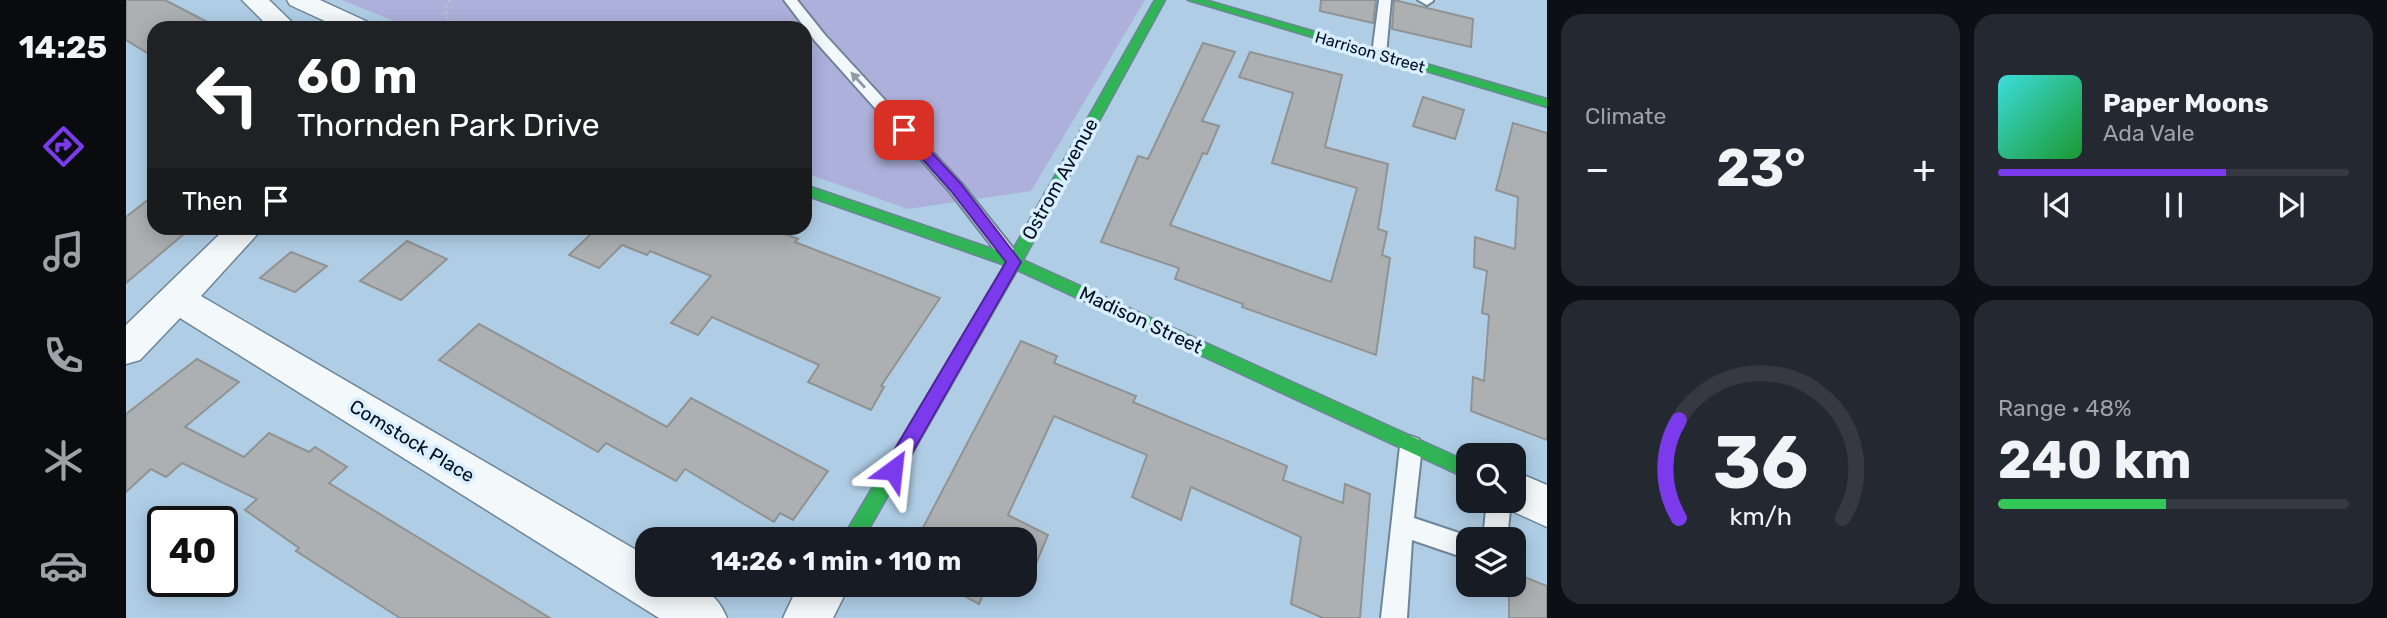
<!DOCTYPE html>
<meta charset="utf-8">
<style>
body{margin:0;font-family:Rubik,sans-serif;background:#242831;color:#f1f3f6;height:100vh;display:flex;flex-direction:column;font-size:26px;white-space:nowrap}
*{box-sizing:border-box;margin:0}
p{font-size:23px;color:#9ea1a6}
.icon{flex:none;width:38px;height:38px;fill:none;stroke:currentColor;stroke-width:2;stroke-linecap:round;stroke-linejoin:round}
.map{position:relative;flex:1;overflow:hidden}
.drawer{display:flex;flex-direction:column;gap:14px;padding:14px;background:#0d0f14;width:840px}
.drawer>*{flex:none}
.banner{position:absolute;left:21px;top:21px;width:665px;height:214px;border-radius:21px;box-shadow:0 4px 18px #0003;background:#202124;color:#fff;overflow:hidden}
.fabs{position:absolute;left:1330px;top:443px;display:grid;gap:14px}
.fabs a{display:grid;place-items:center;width:70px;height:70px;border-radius:14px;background:#171b24;box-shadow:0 4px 18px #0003;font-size:35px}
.speed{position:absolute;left:21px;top:506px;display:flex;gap:14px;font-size:35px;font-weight:700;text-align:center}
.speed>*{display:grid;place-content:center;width:91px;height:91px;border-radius:50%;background:#171b24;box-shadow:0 4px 18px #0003;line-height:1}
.speed .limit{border:4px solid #111;border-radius:10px;background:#fff;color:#111}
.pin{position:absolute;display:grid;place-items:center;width:60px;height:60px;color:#fff;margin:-30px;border-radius:14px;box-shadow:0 4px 10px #0006}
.me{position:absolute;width:77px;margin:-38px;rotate:30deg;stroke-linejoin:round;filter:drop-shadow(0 0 5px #0008)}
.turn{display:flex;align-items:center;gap:24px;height:147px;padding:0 35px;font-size:32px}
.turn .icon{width:91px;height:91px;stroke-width:2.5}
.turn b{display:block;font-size:49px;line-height:60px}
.then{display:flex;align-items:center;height:66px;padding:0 35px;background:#0003;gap:14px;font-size:26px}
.big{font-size:52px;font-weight:700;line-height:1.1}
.drawer .widget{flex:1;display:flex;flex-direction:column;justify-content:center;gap:10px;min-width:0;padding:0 24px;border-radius:21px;background:#242831}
.drawer .dial{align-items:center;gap:0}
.dial svg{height:182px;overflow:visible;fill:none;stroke:#363941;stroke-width:7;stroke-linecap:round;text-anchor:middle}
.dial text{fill:#f1f3f6;stroke:none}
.song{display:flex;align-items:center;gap:21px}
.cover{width:84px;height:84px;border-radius:10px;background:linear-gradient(135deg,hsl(180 70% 55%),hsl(130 70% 35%))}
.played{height:7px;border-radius:4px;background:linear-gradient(90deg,#7c3aed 65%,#363941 65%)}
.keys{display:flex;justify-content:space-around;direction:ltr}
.heat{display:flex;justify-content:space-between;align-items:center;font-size:38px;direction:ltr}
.charge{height:10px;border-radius:5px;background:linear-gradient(90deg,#34c759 48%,#363941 0)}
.drawer .tiles{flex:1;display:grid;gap:14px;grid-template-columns:repeat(2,1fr)}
.trip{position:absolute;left:509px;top:527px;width:402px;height:70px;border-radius:21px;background:#171b24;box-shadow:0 4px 18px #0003;font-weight:700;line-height:70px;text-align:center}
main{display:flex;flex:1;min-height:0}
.tab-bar{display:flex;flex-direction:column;width:126px;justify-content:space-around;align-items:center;background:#090b0e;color:#9ea1a6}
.tab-bar .icon{width:49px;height:49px}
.tab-bar .selected{color:#7c3aed}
.tab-bar b{font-size:32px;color:#f1f3f6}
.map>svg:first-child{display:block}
.green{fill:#adb0da}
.building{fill:#adb0b2;stroke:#909392;stroke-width:2}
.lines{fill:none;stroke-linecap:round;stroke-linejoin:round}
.lane-casing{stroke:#6d8597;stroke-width:4}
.street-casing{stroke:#6d8597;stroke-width:3}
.fast-casing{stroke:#6d8597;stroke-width:3}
.path{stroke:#bbc3ca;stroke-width:3.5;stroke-dasharray:2 4.5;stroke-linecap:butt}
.lane{fill:#f3f8fb;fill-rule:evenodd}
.street{fill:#f3f8fb;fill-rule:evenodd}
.fast{fill:#30b455;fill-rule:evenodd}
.oneway{fill:#929ba2}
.route{fill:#7c3aed;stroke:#51269a;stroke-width:2}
.labels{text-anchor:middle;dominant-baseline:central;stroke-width:7;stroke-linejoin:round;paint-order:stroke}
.far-street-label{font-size:16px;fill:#000f1d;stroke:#d9eefe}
.street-label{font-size:19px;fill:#000f1d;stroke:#d9eefe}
</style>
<main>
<nav class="tab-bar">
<b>14:25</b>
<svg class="icon selected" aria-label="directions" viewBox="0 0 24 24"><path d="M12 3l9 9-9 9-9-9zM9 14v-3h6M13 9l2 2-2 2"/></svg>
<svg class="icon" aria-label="music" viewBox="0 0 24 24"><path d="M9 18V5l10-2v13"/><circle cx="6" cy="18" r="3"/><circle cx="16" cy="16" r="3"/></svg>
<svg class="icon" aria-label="phone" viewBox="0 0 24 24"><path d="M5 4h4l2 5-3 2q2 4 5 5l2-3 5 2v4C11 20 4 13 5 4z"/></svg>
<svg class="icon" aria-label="climate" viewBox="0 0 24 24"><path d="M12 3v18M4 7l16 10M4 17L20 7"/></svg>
<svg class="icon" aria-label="car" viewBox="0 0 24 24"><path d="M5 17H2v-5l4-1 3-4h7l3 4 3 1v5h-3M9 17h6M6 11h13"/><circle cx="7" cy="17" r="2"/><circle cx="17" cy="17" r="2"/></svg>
</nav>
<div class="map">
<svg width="1421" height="618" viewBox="0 0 1421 618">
<rect width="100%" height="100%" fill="#afcee6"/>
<path class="green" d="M216 0H1019L905 191 782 209 679 173V28H285Z"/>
<g class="building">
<path d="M0 0H39L93 28H28V57L0 40Z"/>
<path d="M1195 0H1250L1247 23 1194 11Z"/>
<path d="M1268 0 1347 19 1345 47 1266 29Z"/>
<path d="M1077 43 1109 52 1076 121 1093 126 1081 154 1077 153 1044 225 1205 282 1231 188 1146 163 1167 93 1113 77 1124 52 1216 75 1199 147 1262 164 1252 229 1261 232 1256 255 1264 258 1250 355 1116 307 1117 304 1049 279 1053 268 975 242 1012 156 1022 159Z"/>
<path d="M1297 97 1338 110 1329 139 1287 126Z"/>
<path d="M1387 123 1421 133V440L1345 411 1347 377 1358 381 1363 315 1356 313 1361 271 1348 267 1349 237 1389 249 1392 197 1370 190Z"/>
<path d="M28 195V228H65L0 283V217Z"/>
<path d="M455 228H642L672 239 669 242 814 298 755 386 758 387 745 410 682 382 693 365 586 317 572 335 545 323 585 276 524 251 521 255 496 245 473 268 443 255 467 232Z"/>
<path d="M281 241 321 259 275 300 234 281Z"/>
<path d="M165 252 201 266 169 292 134 278Z"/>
<path d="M353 324 541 427 565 398 702 471 667 520 654 513 648 522 559 469 550 481 480 443 472 452 313 360Z"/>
<path d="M895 341 931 356 928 363 1010 396 1007 402 1161 466 1157 480 1217 503 1219 484 1244 494 1234 618H1197L1165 604 1175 537 1065 487 1055 520 1006 497 1021 455 928 416 882 515 922 535 901 585 900 539H791Z"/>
<path d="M71 359 113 382 59 427 118 457 143 433 183 452 189 447 221 467 203 483 424 618H274L170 551 173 548 119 510 131 499 56 463 40 477 25 469 0 492V414Z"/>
<path d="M1388 573 1421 586V618H1383V584H1388Z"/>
<path d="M817 584H862L853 604Z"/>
</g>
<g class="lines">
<defs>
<g id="lane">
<path d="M658 0H671L699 35 836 184 894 257 897 262 894 267H882L824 192 689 41Z"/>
<path d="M1253 0H1265L1260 54 1253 58 1246 54Z"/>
<path d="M1292 0H1307V1L1301 5Z"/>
<path d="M1285 436 1293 439 1296 446 1288 518 1351 539H1342V559L1286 540 1281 618H1255L1274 446 1277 439Z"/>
<path d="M1361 500H1385L1381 539H1357Z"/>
</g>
<g id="street">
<path d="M116 0H143L172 28H144Z"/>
<path d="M161 0H194L244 23 248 28H214L164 5Z"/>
<path d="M100 228H137L75 296 522 557V584C557 584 586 580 601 618H533L54 318 14 360 0 364V325Z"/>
<path d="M1388 471 1421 485V527L1373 505 1370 500H1388Z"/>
<path d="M673 584H724L707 618H657Z"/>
</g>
<g id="fast">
<path d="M1029 0H1039L897 260 1342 462V479L891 270 737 539H716L879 265 679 195V185L884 255Z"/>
<path d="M1062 0H1079L1421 99V107Z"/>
</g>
</defs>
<use href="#lane" class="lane-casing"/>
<use href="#street" class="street-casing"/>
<use href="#fast" class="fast-casing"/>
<path class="path" d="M324 0 319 9 320 17 336 28"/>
<use href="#lane" class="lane"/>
<use href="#street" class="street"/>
<use href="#fast" class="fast"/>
</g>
<defs><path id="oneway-solid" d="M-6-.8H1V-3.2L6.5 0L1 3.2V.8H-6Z" transform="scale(1.75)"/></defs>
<use class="oneway" href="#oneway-solid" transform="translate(732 80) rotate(-132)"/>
<path class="route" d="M773 127H782L835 184 895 262 773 476 767 478 760 476 758 470 760 464 880 262 825 191 773 133Z"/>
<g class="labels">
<g class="far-street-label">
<text transform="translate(1244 52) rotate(16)">Harrison Street</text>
</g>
<g class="street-label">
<text transform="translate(934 179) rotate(-61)">Ostrom Avenue</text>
<text transform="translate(1015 320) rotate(25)">Madison Street</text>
<text transform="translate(286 441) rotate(31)">Comstock Place</text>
</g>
</g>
</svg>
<div class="fabs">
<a><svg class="icon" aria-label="search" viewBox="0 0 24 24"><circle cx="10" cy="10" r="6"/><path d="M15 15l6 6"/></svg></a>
<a><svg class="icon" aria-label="layers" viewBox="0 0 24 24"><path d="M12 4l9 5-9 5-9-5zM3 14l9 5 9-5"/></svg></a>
</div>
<div class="speed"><div class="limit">40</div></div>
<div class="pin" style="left:778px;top:130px;background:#d93025"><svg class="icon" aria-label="arrive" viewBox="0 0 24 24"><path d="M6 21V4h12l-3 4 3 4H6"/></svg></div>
<svg class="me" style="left:767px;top:470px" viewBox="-20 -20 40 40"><path d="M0-17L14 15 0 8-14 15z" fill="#7c3aed" stroke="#fff" stroke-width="4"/></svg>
<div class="trip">14:26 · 1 min · 110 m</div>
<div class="banner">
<div class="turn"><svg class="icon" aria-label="left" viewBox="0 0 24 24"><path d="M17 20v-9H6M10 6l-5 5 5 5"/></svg><div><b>60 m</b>Thornden Park Drive</div></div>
<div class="then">Then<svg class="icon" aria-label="arrive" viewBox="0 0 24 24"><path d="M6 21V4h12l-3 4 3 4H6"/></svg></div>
</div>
</div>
<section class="drawer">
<div class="tiles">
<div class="widget"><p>Climate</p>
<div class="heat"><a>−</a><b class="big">23°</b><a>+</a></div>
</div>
<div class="widget">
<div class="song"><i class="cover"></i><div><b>Paper Moons</b><p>Ada Vale</p></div></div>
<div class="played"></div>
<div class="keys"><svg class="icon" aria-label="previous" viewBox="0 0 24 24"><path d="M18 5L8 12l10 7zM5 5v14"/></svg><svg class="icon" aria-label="pause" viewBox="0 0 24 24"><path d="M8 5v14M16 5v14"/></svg><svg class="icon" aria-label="next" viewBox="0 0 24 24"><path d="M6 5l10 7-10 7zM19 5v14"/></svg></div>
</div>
<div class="widget dial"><svg viewBox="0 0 100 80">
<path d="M14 69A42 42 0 1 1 86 69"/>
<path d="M14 69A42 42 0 0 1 14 26" stroke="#7c3aed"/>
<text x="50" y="56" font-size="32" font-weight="700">36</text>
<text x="50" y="72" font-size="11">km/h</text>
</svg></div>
<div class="widget"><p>Range · 48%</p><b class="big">240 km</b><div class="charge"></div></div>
</div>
</section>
</main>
